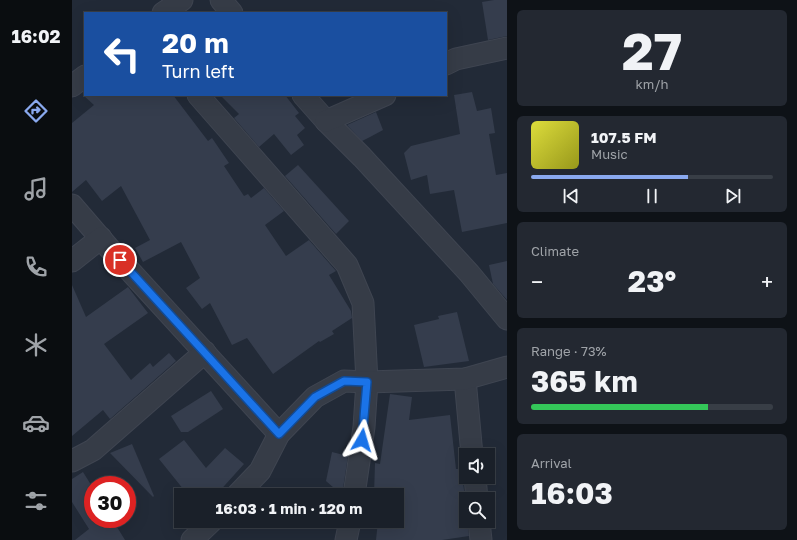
<!DOCTYPE html>
<meta charset="utf-8">
<style>
body{margin:0;font-family:"Golos Text",sans-serif;background:#232831;color:#f1f3f6;height:100vh;display:flex;flex-direction:column;font-size:15px;white-space:nowrap}
*{box-sizing:border-box;margin:0}
p{font-size:13px;color:#9fa3a8}
.icon{flex:none;width:22px;height:22px;fill:none;stroke:currentColor;stroke-width:2;stroke-linecap:round;stroke-linejoin:round}
.map{position:relative;flex:1;overflow:hidden}
.drawer{display:flex;flex-direction:column;gap:10px;padding:10px;background:#0e1217;width:290px}
.drawer>*{flex:none}
.top-card{position:absolute;left:12px;top:12px;width:363px;height:84px;border-radius:0px;box-shadow:0 4px 16px #0002,0 0 0 1px #383e46;background:#1a4fa0;color:#fff;overflow:hidden}
.tools{position:absolute;left:387px;top:448px;display:grid;gap:8px}
.tools a{display:grid;place-items:center;width:36px;height:36px;border-radius:0px;background:#1a2029;box-shadow:0 4px 16px #0002,0 0 0 1px #383e46;font-size:20px}
.speed{position:absolute;left:12px;top:476px;display:flex;gap:8px;font-size:20px;font-weight:700;text-align:center}
.speed>*{display:grid;place-content:center;width:52px;height:52px;border-radius:50%;background:#1a2029;box-shadow:0 4px 16px #0002,0 0 0 1px #383e46;line-height:1}
.speed .limit{border:6px solid #d22;background:#fff;color:#111}
.pin{position:absolute;display:grid;place-items:center;width:34px;height:34px;color:#fff;margin:-17px;border:2px solid #fff;border-radius:50%;box-shadow:0 1px 4px #0007}
.me{position:absolute;width:44px;margin:-22px;rotate:7deg;stroke-linejoin:round;filter:drop-shadow(0 0 3px #0008)}
.turn{display:flex;align-items:center;gap:14px;height:84px;padding:0 12px;font-size:18px}
.turn .icon{width:52px;height:52px;stroke-width:2.5}
.turn b{display:block;font-size:28px;line-height:34px}
.big{font-size:30px;font-weight:700;line-height:1.1}
.drawer .card{flex:1;display:flex;flex-direction:column;justify-content:center;gap:6px;min-width:0;padding:0 14px;border-radius:6px;background:#232831}
.drawer .dial{align-items:center;gap:0}
.dial b{font-size:52px;line-height:1}
.song{display:flex;align-items:center;gap:12px}
.cover{width:48px;height:48px;border-radius:6px;background:linear-gradient(135deg,hsl(60 70% 55%),hsl(60 70% 35%))}
.played{height:4px;border-radius:2px;background:linear-gradient(90deg,#8aa9ef 65%,#383e46 65%)}
.keys{display:flex;justify-content:space-around;direction:ltr}
.heat{display:flex;justify-content:space-between;align-items:center;font-size:22px;direction:ltr}
.charge{height:6px;border-radius:3px;background:linear-gradient(90deg,#34c759 73%,#383e46 0)}
.trip{position:absolute;left:102px;top:488px;width:230px;height:40px;border-radius:0px;background:#1a2029;box-shadow:0 4px 16px #0002,0 0 0 1px #383e46;font-weight:700;line-height:40px;text-align:center}
main{display:flex;flex:1;min-height:0}
.menu{display:flex;flex-direction:column;width:72px;justify-content:space-around;align-items:center;background:#0a0d10;color:#9fa3a8}
.menu .icon{width:28px;height:28px}
.menu .active{color:#8aa9ef}
.menu b{font-size:18px;color:#f1f3f6}
.map>svg:first-child{display:block}
.building{fill:#353d4d}
.lines{fill:none;stroke-linecap:round;stroke-linejoin:round}
.minor-casing{stroke:#3f4551;stroke-width:23}
.minor{stroke:#363c47;stroke-width:21}
.route-casing{stroke:#114b97;stroke-width:10}
.route{stroke:#1a73e8;stroke-width:7}
</style>
<main>
<nav class="menu">
<b>16:02</b>
<svg class="icon active" aria-label="directions" viewBox="0 0 24 24"><path d="M12 3l9 9-9 9-9-9zM9 14v-3h6M13 9l2 2-2 2"/></svg>
<svg class="icon" aria-label="music" viewBox="0 0 24 24"><path d="M9 18V5l10-2v13"/><circle cx="6" cy="18" r="3"/><circle cx="16" cy="16" r="3"/></svg>
<svg class="icon" aria-label="phone" viewBox="0 0 24 24"><path d="M5 4h4l2 5-3 2q2 4 5 5l2-3 5 2v4C11 20 4 13 5 4z"/></svg>
<svg class="icon" aria-label="climate" viewBox="0 0 24 24"><path d="M12 3v18M4 7l16 10M4 17L20 7"/></svg>
<svg class="icon" aria-label="car" viewBox="0 0 24 24"><path d="M5 17H2v-5l4-1 3-4h7l3 4 3 1v5h-3M9 17h6M6 11h13"/><circle cx="7" cy="17" r="2"/><circle cx="17" cy="17" r="2"/></svg>
<svg class="icon" aria-label="filters" viewBox="0 0 24 24"><path d="M4 7h16M4 17h16"/><circle cx="9" cy="7" r="2"/><circle cx="15" cy="17" r="2"/></svg>
</nav>
<div class="map">
<svg width="435" height="540" viewBox="0 0 435 540">
<rect width="100%" height="100%" fill="#222a37"/>
<g class="building">
<path d="M422 0H435V36L416 40 410 2Z"/>
<path d="M400 92 405 111 419 108 423 133 417 134 424 175 435 173V223L390 232 382 190 358 194 355 175 339 180 332 153 339 146 388 134 382 95Z"/>
<path d="M11 95H101L136 141 140 138 157 163 152 166 172 196 176 194 179 198 192 188 212 211 193 225 214 256 237 240 264 271 257 275 279 311 280 318 260 331 262 334 248 342 247 341 201 374 175 338 160 345 138 303 130 309 114 288 128 278 109 242 71 262 63 248 78 240 49 186 30 201 14 180 0 192V123L22 105Z"/>
<path d="M148 95H213L227 113 223 116 233 128 225 135 232 145 219 155 202 134 187 147 162 118 167 114Z"/>
<path d="M304 112 311 130 298 137 290 141 275 125Z"/>
<path d="M226 165 277 221 264 234 213 176Z"/>
<path d="M435 261V300L421 284 417 265Z"/>
<path d="M0 285 14 317 56 287 76 313 32 344 59 380 78 363 81 367 97 353 104 361 38 419 31 410 0 436Z"/>
<path d="M385 312 397 361 352 367 342 325 367 319 366 316Z"/>
<path d="M139 391 151 409 116 432H109L99 416Z"/>
<path d="M318 394 340 397 337 420 378 415 384 469H386L387 483H391L394 503V521H395L397 536 370 540H304L306 521H325V495H302L303 463 308 464Z"/>
<path d="M112 440 134 468 153 448 172 464 144 495H116L87 459Z"/>
<path d="M60 444 82 496 81 497 38 453Z"/>
<path d="M260 452 276 456 270 495 254 481Z"/>
<path d="M11 472 21 488V519H40L53 540H3L17 529 0 502V479Z"/>
</g>
<g class="lines">
<defs>
<g id="minor">
<path d="M149 0 160 13"/>
<path d="M91 13 110 0"/>
<path d="M374 64 384 59 435 48"/>
<path d="M0 86 13 76"/>
<path d="M126 95 275 265 291 303 295 382 292 427 282 495"/>
<path d="M231 95 254 121 290 157 397 273 435 319"/>
<path d="M254 121 313 95"/>
<path d="M0 205 37 248 207 434"/>
<path d="M0 261 29 238"/>
<path d="M393 379 400 455"/>
<path d="M0 461 21 450 133 352"/>
<path d="M403 477 405 499"/>
<path d="M165 495 188 471 207 434 243 397 272 381 295 382 393 379 435 367"/>
<path d="M407 521 409 540"/>
<path d="M120 540 140 521"/>
<path d="M274 540 278 521"/>
</g>
</defs>
<use href="#minor" class="minor-casing"/>
<use href="#minor" class="minor"/>
</g>
<g class="lines">
<defs>
<path id="route" d="M48 260 207 434 243 397 272 381 295 382 290 440"/>
</defs>
<use href="#route" class="route-casing"/>
<use href="#route" class="route"/>
</g>
</svg>
<div class="tools">
<a><svg class="icon" aria-label="sound" viewBox="0 0 24 24"><path d="M4 9h4l5-4v14l-5-4H4zM17 9q2 3 0 6"/></svg></a>
<a><svg class="icon" aria-label="search" viewBox="0 0 24 24"><circle cx="10" cy="10" r="6"/><path d="M15 15l6 6"/></svg></a>
</div>
<div class="speed"><div class="limit">30</div></div>
<div class="pin" style="left:48px;top:260px;background:#d93025"><svg class="icon" aria-label="arrive" viewBox="0 0 24 24"><path d="M6 21V4h12l-3 4 3 4H6"/></svg></div>
<svg class="me" style="left:290px;top:440px" viewBox="-20 -20 40 40"><path d="M0-17L14 15 0 8-14 15z" fill="#1a73e8" stroke="#fff" stroke-width="4"/></svg>
<div class="trip">16:03 · 1 min · 120 m</div>
<div class="top-card">
<div class="turn"><svg class="icon" aria-label="left" viewBox="0 0 24 24"><path d="M17 20v-9H6M10 6l-5 5 5 5"/></svg><div><b>20 m</b>Turn left</div></div>
</div>
</div>
<section class="drawer">
<div class="card dial"><b>27</b><p>km/h</p></div>
<div class="card">
<div class="song"><i class="cover"></i><div><b>107.5 FM</b><p>Music</p></div></div>
<div class="played"></div>
<div class="keys"><svg class="icon" aria-label="previous" viewBox="0 0 24 24"><path d="M18 5L8 12l10 7zM5 5v14"/></svg><svg class="icon" aria-label="pause" viewBox="0 0 24 24"><path d="M8 5v14M16 5v14"/></svg><svg class="icon" aria-label="next" viewBox="0 0 24 24"><path d="M6 5l10 7-10 7zM19 5v14"/></svg></div>
</div>
<div class="card"><p>Climate</p>
<div class="heat"><a>−</a><b class="big">23°</b><a>+</a></div>
</div>
<div class="card"><p>Range · 73%</p><b class="big">365 km</b><div class="charge"></div></div>
<div class="card"><p>Arrival</p><b class="big">16:03</b></div>
</section>
</main>
